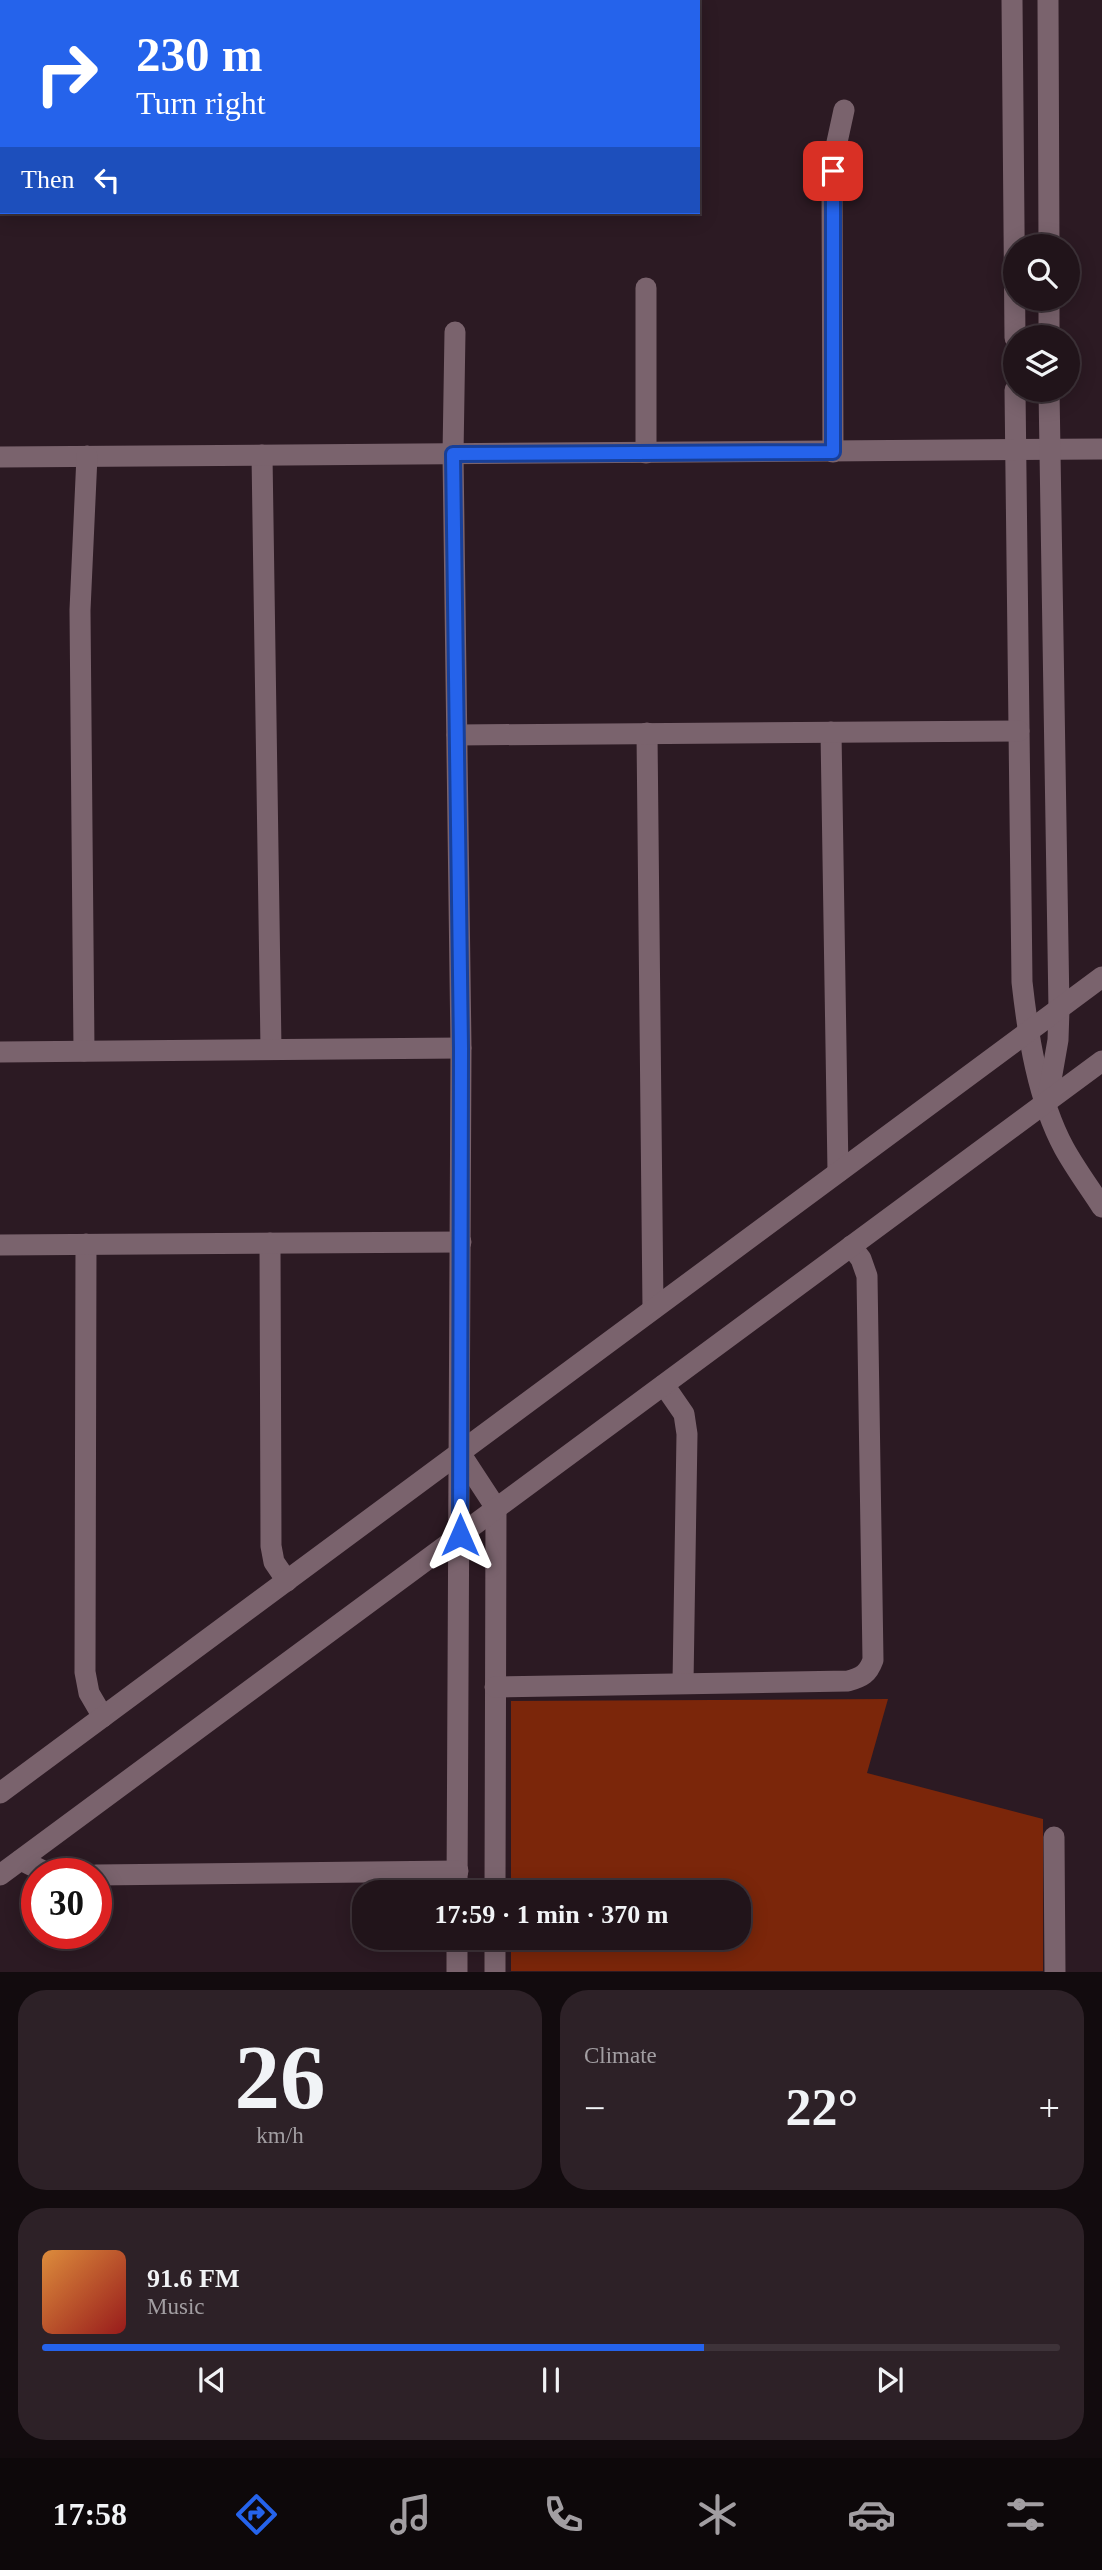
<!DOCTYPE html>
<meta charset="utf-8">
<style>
body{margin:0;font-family:Georgia,serif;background:#2d2127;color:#f1f3f6;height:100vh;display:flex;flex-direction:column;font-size:26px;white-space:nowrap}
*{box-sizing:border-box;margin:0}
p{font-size:23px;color:#a29ea2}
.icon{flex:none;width:38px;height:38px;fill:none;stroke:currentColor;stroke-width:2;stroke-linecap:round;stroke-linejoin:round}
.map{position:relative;height:1972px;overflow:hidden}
.details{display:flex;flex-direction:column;gap:18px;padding:18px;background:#120b0e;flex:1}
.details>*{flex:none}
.guide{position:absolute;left:0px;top:0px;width:700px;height:214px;box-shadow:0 4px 18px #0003,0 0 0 2px #3e3339;background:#2563eb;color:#fff;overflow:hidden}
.tools{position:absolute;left:1003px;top:234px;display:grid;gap:14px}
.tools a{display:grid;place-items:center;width:77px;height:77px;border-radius:50%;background:#21141a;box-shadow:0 4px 18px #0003,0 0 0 2px #3e3339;font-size:35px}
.speed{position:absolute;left:21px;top:1858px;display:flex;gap:14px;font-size:35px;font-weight:700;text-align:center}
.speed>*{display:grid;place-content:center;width:91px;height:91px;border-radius:50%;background:#21141a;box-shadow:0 4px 18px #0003,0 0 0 2px #3e3339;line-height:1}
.speed .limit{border:10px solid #d22;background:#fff;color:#111}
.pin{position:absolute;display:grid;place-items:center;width:60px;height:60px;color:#fff;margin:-30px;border-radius:14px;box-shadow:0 4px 10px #0006}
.me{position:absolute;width:77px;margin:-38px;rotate:0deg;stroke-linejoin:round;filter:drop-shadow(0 0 5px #0008)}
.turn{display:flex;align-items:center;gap:24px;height:147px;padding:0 21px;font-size:32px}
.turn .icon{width:91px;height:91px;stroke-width:2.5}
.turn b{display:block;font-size:49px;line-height:60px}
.then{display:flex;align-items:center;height:66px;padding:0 21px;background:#0003;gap:14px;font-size:26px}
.big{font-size:52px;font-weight:700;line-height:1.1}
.details .tile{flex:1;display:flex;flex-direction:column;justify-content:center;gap:10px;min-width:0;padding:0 24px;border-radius:28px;background:#2d2127}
.details .dial{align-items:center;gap:0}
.dial b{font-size:91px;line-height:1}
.song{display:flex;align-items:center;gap:21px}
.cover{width:84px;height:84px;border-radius:10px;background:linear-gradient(135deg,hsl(30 70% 55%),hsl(0 70% 35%))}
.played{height:7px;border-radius:4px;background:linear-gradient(90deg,#2563eb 65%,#3e3339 65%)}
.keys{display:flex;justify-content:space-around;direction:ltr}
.heat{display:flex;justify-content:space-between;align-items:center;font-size:38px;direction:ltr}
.details .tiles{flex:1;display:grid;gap:18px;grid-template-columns:1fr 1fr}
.tile:last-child{grid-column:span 2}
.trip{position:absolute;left:352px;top:1880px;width:399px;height:70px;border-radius:28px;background:#21141a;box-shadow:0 4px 18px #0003,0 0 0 2px #3e3339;font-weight:700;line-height:70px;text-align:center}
.dock{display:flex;height:112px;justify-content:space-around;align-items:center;background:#0d080a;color:#a29ea2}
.dock .icon{width:49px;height:49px}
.dock .current{color:#2563eb}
.dock b{font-size:32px;color:#f1f3f6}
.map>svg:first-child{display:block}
.green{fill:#7b260a}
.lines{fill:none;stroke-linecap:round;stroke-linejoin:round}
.path{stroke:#86767e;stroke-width:4.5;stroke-dasharray:7 3.5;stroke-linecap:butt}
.street{stroke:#7a636d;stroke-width:21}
.route-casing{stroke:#184099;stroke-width:18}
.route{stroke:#2563eb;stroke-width:12}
</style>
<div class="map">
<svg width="1102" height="1972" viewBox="0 0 1102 1972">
<rect width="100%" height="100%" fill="#2c1a23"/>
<path class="green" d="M888 1699 867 1773 1043 1819V1971H511V1937H738V1892H511V1701Z"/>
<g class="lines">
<path class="path" d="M73 2 74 0"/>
<g class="street">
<path d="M1012 0 1015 338"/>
<path d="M1048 0 1049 247"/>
<path d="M646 288V453"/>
<path d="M1049 299V338"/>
<path d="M455 332 453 454 461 1048 457 1892"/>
<path d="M1015 390 1022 982C1028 1036 1038 1100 1064 1148 1075 1168 1089 1187 1102 1207"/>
<path d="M833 452 832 186 834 156 844 110"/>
<path d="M262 455 271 1049"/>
<path d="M0 457 1102 449"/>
<path d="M831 732 838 1172"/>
<path d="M647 733 653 1309"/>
<path d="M457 735 1019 731"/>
<path d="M84 1051 80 610 87 456"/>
<path d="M0 1052 461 1048"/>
<path d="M1048 1097 1058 1040 1059 1009 1049 390"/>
<path d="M270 1243 271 1546 274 1562 287 1581"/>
<path d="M86 1244 85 1672 89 1693 103 1717"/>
<path d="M0 1245 461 1242"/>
<path d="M664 1385 684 1414 687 1434 683 1683"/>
<path d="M460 1453 496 1508 495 1892"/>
<path d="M495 1687 848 1681C862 1677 868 1674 873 1660L867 1276 861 1259 851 1246"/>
<path d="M0 1793 1102 977"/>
<path d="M1054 1837 1055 1972"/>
<path d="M21 1860 45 1872 60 1874"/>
<path d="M0 1875 1102 1061"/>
<path d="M96 1875 458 1871"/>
<path d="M457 1972V1937"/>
<path d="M495 1972V1937"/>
</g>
</g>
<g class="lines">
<defs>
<path id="route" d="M460 1535 461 1048 453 454 833 452V171"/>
</defs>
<use href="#route" class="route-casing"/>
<use href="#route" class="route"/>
</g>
</svg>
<div class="tools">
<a><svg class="icon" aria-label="search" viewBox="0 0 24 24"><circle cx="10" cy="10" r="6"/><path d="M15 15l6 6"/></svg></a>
<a><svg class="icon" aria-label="layers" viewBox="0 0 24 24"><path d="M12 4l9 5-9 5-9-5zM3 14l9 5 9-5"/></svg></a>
</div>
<div class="speed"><div class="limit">30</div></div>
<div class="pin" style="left:833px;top:171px;background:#d93025"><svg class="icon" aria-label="arrive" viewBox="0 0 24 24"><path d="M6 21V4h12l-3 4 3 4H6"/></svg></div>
<svg class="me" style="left:460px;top:1535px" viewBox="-20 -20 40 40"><path d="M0-17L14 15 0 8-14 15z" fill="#2563eb" stroke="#fff" stroke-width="4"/></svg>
<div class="trip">17:59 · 1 min · 370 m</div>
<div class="guide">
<div class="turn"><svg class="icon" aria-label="right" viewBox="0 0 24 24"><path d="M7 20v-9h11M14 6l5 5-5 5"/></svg><div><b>230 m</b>Turn right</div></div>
<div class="then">Then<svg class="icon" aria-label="left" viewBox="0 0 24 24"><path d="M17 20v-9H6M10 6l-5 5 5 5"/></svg></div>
</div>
</div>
<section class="details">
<div class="tiles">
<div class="tile dial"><b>26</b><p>km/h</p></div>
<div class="tile"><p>Climate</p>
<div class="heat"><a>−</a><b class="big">22°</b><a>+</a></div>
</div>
<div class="tile">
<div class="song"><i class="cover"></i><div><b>91.6 FM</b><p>Music</p></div></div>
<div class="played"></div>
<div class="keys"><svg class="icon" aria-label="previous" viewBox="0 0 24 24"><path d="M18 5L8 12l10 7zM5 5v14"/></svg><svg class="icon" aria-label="pause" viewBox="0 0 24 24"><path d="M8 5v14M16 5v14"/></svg><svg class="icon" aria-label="next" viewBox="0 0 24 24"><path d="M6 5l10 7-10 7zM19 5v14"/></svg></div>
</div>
</div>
</section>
<nav class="dock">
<b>17:58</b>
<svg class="icon current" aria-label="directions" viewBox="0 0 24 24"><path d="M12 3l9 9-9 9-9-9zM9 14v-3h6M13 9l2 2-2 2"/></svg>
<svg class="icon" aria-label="music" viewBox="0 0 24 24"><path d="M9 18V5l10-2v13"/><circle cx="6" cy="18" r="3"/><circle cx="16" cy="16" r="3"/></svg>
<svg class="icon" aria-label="phone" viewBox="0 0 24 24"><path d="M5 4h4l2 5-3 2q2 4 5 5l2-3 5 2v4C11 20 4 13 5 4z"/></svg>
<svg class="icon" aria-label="climate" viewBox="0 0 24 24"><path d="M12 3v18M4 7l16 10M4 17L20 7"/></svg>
<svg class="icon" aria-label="car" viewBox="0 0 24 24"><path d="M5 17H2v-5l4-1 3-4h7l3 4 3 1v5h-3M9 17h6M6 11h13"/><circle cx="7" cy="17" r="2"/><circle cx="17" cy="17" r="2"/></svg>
<svg class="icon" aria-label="filters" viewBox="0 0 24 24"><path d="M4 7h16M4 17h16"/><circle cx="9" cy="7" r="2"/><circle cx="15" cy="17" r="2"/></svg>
</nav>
